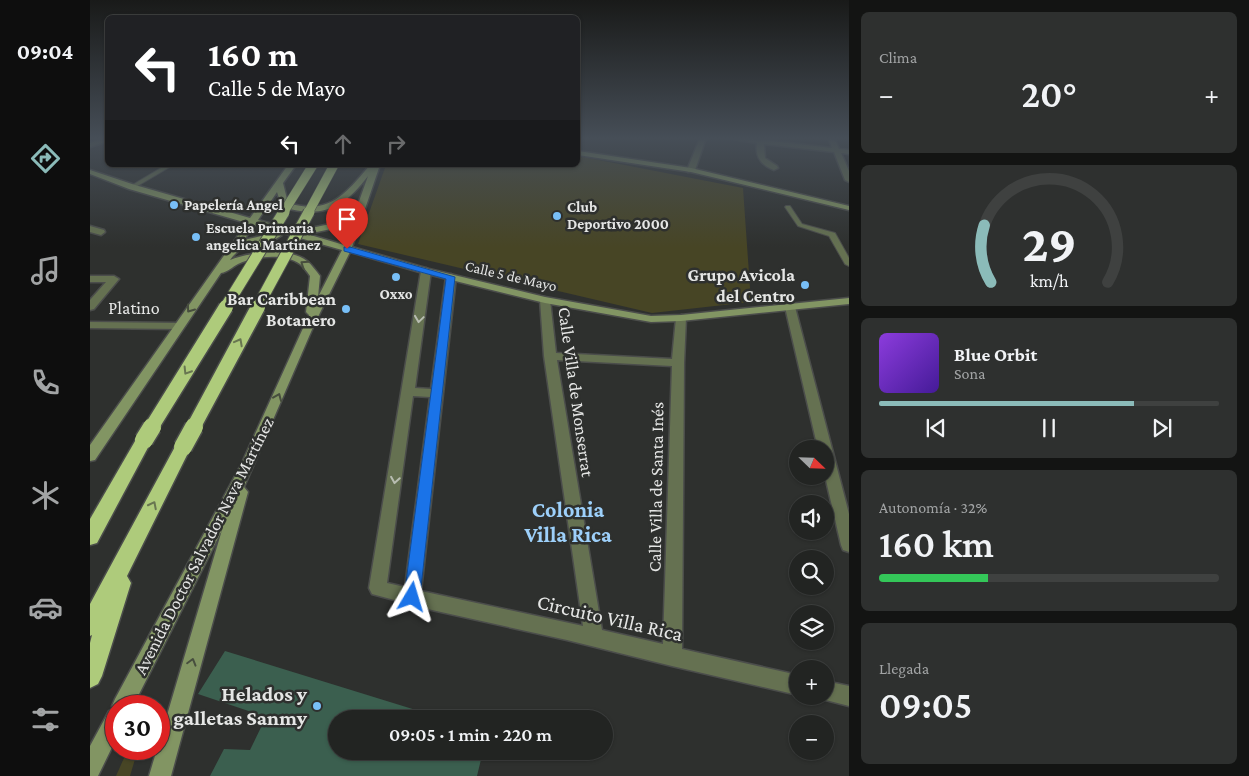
<!DOCTYPE html>
<html lang="es">
<meta charset="utf-8">
<style>
body{margin:0;font-family:"Crimson Pro",serif;background:#2e302f;color:#f1f3f6;height:100vh;display:flex;flex-direction:column;font-size:19px;white-space:nowrap}
*{box-sizing:border-box;margin:0}
p{font-size:16px;color:#a2a4a5}
.icon{flex:none;width:28px;height:28px;fill:none;stroke:currentColor;stroke-width:2;stroke-linecap:round;stroke-linejoin:round}
.map{position:relative;flex:1;overflow:hidden}
.sheet{display:flex;flex-direction:column;gap:12px;padding:12px;background:#131413;width:400px}
.sheet>*{flex:none}
.hud{position:absolute;left:15px;top:15px;width:475px;height:152px;border-radius:8px;box-shadow:0 1px 4px #0004,0 0 0 1px #3f4140;background:#202124;color:#fff;overflow:hidden}
.needle{width:32px;rotate:113deg}
.fabs{position:absolute;left:699px;top:440px;display:grid;gap:10px}
.fabs a{display:grid;place-items:center;width:45px;height:45px;border-radius:50%;background:#222422;box-shadow:0 1px 4px #0004,0 0 0 1px #3f4140;font-size:25px}
.speed{position:absolute;left:15px;top:695px;display:flex;gap:10px;font-size:25px;font-weight:700;text-align:center}
.speed>*{display:grid;place-content:center;width:65px;height:65px;border-radius:50%;background:#222422;box-shadow:0 1px 4px #0004,0 0 0 1px #3f4140;line-height:1}
.speed .limit{border:8px solid #d22;background:#fff;color:#111}
.pin{position:absolute;display:grid;place-items:center;width:42px;height:42px;color:#fff;margin:-51px -21px;border-radius:50% 50% 50% 0;rotate:-45deg;box-shadow:0 0 5px #0007}
.pin .icon{rotate:45deg}
.me{position:absolute;width:55px;margin:-28px;rotate:7deg;stroke-linejoin:round;filter:drop-shadow(0 0 4px #0008)}
.turn{display:flex;align-items:center;gap:18px;height:105px;padding:0 20px;font-size:22px}
.turn .icon{width:65px;height:65px;stroke-width:2.5}
.turn b{display:block;font-size:35px;line-height:42px}
.lanes{display:flex;align-items:center;height:48px;padding:0 20px;background:#0003;justify-content:center;gap:25px;direction:ltr}
.lanes .off{opacity:.35}
.big{font-size:38px;font-weight:600;line-height:1.1}
.sheet .tile{flex:1;display:flex;flex-direction:column;justify-content:center;gap:8px;min-width:0;padding:0 18px;border-radius:8px;background:#2e302f}
.sheet .dial{align-items:center;gap:0}
.dial svg{height:130px;overflow:visible;fill:none;stroke:#3f4140;stroke-width:7;stroke-linecap:round;text-anchor:middle}
.dial text{fill:#f1f3f6;stroke:none}
.song{display:flex;align-items:center;gap:15px}
.cover{width:60px;height:60px;border-radius:8px;background:linear-gradient(135deg,hsl(270 70% 55%),hsl(260 70% 35%))}
.played{height:5px;border-radius:2px;background:linear-gradient(90deg,#8bbbb9 75%,#3f4140 75%)}
.keys{display:flex;justify-content:space-around;direction:ltr}
.heat{display:flex;justify-content:space-between;align-items:center;font-size:28px;direction:ltr}
.charge{height:8px;border-radius:4px;background:linear-gradient(90deg,#34c759 32%,#3f4140 0)}
.trip{position:absolute;left:238px;top:710px;width:285px;height:50px;border-radius:25px;background:#222422;box-shadow:0 1px 4px #0004,0 0 0 1px #3f4140;font-weight:600;line-height:50px;text-align:center}
main{display:flex;flex:1;min-height:0}
.tab-bar{display:flex;flex-direction:column;width:90px;justify-content:space-around;align-items:center;background:#0e0e0e;color:#a2a4a5}
.tab-bar .icon{width:35px;height:35px}
.tab-bar .on{color:#8bbbb9}
.tab-bar b{font-size:22px;color:#f1f3f6}
.map>svg:first-child{display:block}
.green{fill:#474525}
.building{fill:#3b5f4f}
.lines{fill:none;stroke-linecap:round;stroke-linejoin:round}
.lane-casing{stroke:#4b4d4b;stroke-width:2}
.street-casing{stroke:#4b4d4b;stroke-width:3}
.secondary-casing{stroke:#4b4d4b;stroke-width:3}
.highway-casing{stroke:#4b4d4b;stroke-width:3}
.lane{fill:#657151;fill-rule:evenodd}
.street{fill:#657151;fill-rule:evenodd}
.secondary{fill:#829563;fill-rule:evenodd}
.highway{fill:#aecb7b;fill-rule:evenodd}
.highway-bridge-far3-casing{stroke:#4b4d4b;stroke-width:10;stroke-linecap:butt}
.highway-bridge-far2-casing{stroke:#4b4d4b;stroke-width:13;stroke-linecap:butt}
.highway-bridge-far1-casing{stroke:#4b4d4b;stroke-width:17;stroke-linecap:butt}
.highway-bridge-casing{stroke:#4b4d4b;stroke-width:21;stroke-linecap:butt}
.highway-bridge-far3{stroke:#aecb7b;stroke-width:9}
.highway-bridge-far2{stroke:#aecb7b;stroke-width:11}
.highway-bridge-far1{stroke:#aecb7b;stroke-width:14}
.highway-bridge{stroke:#aecb7b;stroke-width:18}
.oneway{stroke:#474e3e}
.oneway2{stroke:#b8bdb1}
.oneway3{stroke:#687651}
.route{fill:#1a73e8;stroke:#114b97}
.poi-dot{fill:#78bff7;stroke:#2e302e;stroke-width:2}
.labels{text-anchor:middle;dominant-baseline:central;stroke-width:5;stroke-linejoin:round;paint-order:stroke}
.far-poi-label{font-size:15px;font-weight:bold;fill:#e5e6e5;stroke:#2e302e;text-anchor:start}
.far-street-label{font-size:15px;fill:#e5e6e5;stroke:#2e302e}
.poi-label{font-size:18px;font-weight:bold;fill:#e5e6e5;stroke:#2e302e;text-anchor:end}
.street-label{font-size:18px;fill:#e5e6e5;stroke:#2e302e}
.near-street-label{font-size:21px;fill:#e5e6e5;stroke:#2e302e}
.near-poi-label{font-size:21px;font-weight:bold;fill:#e5e6e5;stroke:#2e302e;text-anchor:end}
.near-neighbourhood-label{font-size:22px;font-weight:bold;fill:#9dd0fa;stroke:#2e302e}
</style>
<main>
<nav class="tab-bar">
<b>09:04</b>
<svg class="icon on" aria-label="directions" viewBox="0 0 24 24"><path d="M12 3l9 9-9 9-9-9zM9 14v-3h6M13 9l2 2-2 2"/></svg>
<svg class="icon" aria-label="music" viewBox="0 0 24 24"><path d="M9 18V5l10-2v13"/><circle cx="6" cy="18" r="3"/><circle cx="16" cy="16" r="3"/></svg>
<svg class="icon" aria-label="phone" viewBox="0 0 24 24"><path d="M5 4h4l2 5-3 2q2 4 5 5l2-3 5 2v4C11 20 4 13 5 4z"/></svg>
<svg class="icon" aria-label="climate" viewBox="0 0 24 24"><path d="M12 3v18M4 7l16 10M4 17L20 7"/></svg>
<svg class="icon" aria-label="car" viewBox="0 0 24 24"><path d="M5 17H2v-5l4-1 3-4h7l3 4 3 1v5h-3M9 17h6M6 11h13"/><circle cx="7" cy="17" r="2"/><circle cx="17" cy="17" r="2"/></svg>
<svg class="icon" aria-label="filters" viewBox="0 0 24 24"><path d="M4 7h16M4 17h16"/><circle cx="9" cy="7" r="2"/><circle cx="15" cy="17" r="2"/></svg>
</nav>
<div class="map">
<svg width="759" height="776" viewBox="0 0 759 776">
<rect width="100%" height="100%" fill="#2e302e"/>
<g class="green">
<path d="M488 156 653 188 661 302 562 313 268 244 296 165H488Z"/>
<path d="M38 749H48L40 776H26Z"/>
</g>
<path class="building" d="M135 651 342 715 341 719H246V751H393L387 776H120L134 749 160 750 176 717 108 694Z"/>
<g class="lines">
<defs>
<g id="lane">
<path d="M76 165H83L44 188 39 187Z"/>
<path d="M696 206H700L712 224 745 233 759 258V266L755 264 739 236 708 226 695 207Z"/>
</g>
<g id="street">
<path d="M14 138H18V141L0 147V143Z"/>
<path d="M610 138H616L605 170 598 172 597 170Z"/>
<path d="M636 138H657L742 148 738 138H744L749 149 759 150V154L751 153 759 171V182L755 180 744 152 674 144 675 158 687 166 688 168 684 170C671 165 665 157 667 143Z"/>
<path d="M0 226 14 230 15 232 11 235 0 232Z"/>
<path d="M336 268 341 271 325 388 341 389 356 277 361 274 366 277 331 591 493 626 454 356 450 300 455 297 460 300 466 353 582 359 586 318 591 315 595 316 596 318 594 363 592 649 708 675V695L582 666 477 640 342 610 282 594 279 588 331 271ZM467 360 582 366 573 644 512 630ZM323 396 340 397 315 587 297 583Z"/>
<path d="M0 276H24L29 279 4 309 0 310V300L16 282H0Z"/>
<path d="M700 304 705 307 759 514V552L753 550 751 545 735 476V449H728L695 307Z"/>
<path d="M0 322 89 323 95 326 89 329 0 328Z"/>
<path d="M735 681 759 686V706L728 698 727 696H735Z"/>
</g>
<g id="secondary">
<path d="M488 151 601 168 759 206V210L601 172 488 155Z"/>
<path d="M198 165H206L193 183 198 203C240 216 256 193 280 165H290L262 247 339 269 455 297 561 316 591 315 759 298V304L591 321 561 322 455 303 333 273 260 252 224 325 154 487 158 492 81 776H59L132 530 43 706H26V739L8 776H0V746L19 711 23 709 22 706 25 699 151 465 219 315 216 312 220 276C217 272 214 267 210 264 195 253 164 256 148 264 142 267 138 272 131 273L5 460 0 461V445L157 223 39 189 0 174V170L45 185 160 218ZM278 176 267 207 240 224 207 231 168 220 187 192 192 207C232 219 254 208 278 176ZM264 217 254 245 217 234 246 228ZM164 225 252 250 228 297 230 276C226 271 222 265 217 261 200 247 159 252 140 260 156 237 176 248 192 235L188 232 154 240Z"/>
</g>
<g id="highway">
<path d="M54 434 60 436 62 440 7 543 0 545V519L48 436Z"/>
<path d="M93 441 99 443 101 447 37 576 41 583 12 676 8 684 0 688V643L2 635 0 636V604L87 443Z"/>
</g>
</defs>
<use href="#lane" class="lane-casing"/>
<use href="#street" class="street-casing"/>
<use href="#secondary" class="secondary-casing"/>
<use href="#highway" class="highway-casing"/>
<use href="#lane" class="lane"/>
<use href="#street" class="street"/>
<use href="#secondary" class="secondary"/>
<use href="#highway" class="highway"/>
<defs>
<g id="highway-bridge-far3">
<path d="M193 213 223 165"/>
<path d="M218 213 244 165"/>
</g>
<g id="highway-bridge-far2">
<path d="M135 308 194 212"/>
<path d="M167 308 219 212"/>
</g>
<g id="highway-bridge-far1">
<path d="M61 428 136 307"/>
<path d="M103 428 168 307"/>
</g>
<g id="highway-bridge">
<path d="M54 440 62 427"/>
<path d="M93 447 104 427"/>
</g>
</defs>
<use href="#highway-bridge-far3" class="highway-bridge-far3-casing"/>
<use href="#highway-bridge-far2" class="highway-bridge-far2-casing"/>
<use href="#highway-bridge-far1" class="highway-bridge-far1-casing"/>
<use href="#highway-bridge" class="highway-bridge-casing"/>
<use href="#highway-bridge-far3" class="highway-bridge-far3"/>
<use href="#highway-bridge-far2" class="highway-bridge-far2"/>
<use href="#highway-bridge-far1" class="highway-bridge-far1"/>
<use href="#highway-bridge" class="highway-bridge"/>
</g>
<defs><path id="oneway-chevron" d="M-2-3.5L2.5 0L-2 3.5" fill="none" stroke-width="1.6" stroke-linecap="round" stroke-linejoin="round" transform="scale(1.25)"/></defs>
<g class="oneway">
<use href="#oneway-chevron" transform="translate(214 264) rotate(-146)"/>
<use href="#oneway-chevron" transform="translate(100 309) rotate(126)"/>
<use href="#oneway-chevron" transform="translate(188 397) rotate(-67)"/>
<use href="#oneway-chevron" transform="translate(102 662) rotate(-74)"/>
</g>
<g class="oneway2">
<use href="#oneway-chevron" transform="translate(329 319) rotate(98)"/>
<use href="#oneway-chevron" transform="translate(305 480) rotate(99)"/>
</g>
<g class="oneway3">
<use href="#oneway-chevron" transform="translate(149 342) rotate(-62)"/>
<use href="#oneway-chevron" transform="translate(97 371) rotate(122)"/>
<use href="#oneway-chevron" transform="translate(63 505) rotate(-63)"/>
</g>
<linearGradient id="sky" x2="0" y2="1"><stop stop-color="#191a19"/><stop offset="0.56" stop-color="#464e57"/><stop offset="1" stop-color="#464e57" stop-opacity="0"/></linearGradient>
<rect width="759" height="247" fill="url(#sky)"/>
<path class="route" d="M254 247H260L365 277 330 597 328 603 322 605 317 603 314 597 356 279 254 251Z"/>
<g class="poi-dot">
<circle cx="84" cy="205" r="5"/>
<circle cx="467" cy="216" r="5"/>
<circle cx="106" cy="237" r="5"/>
<circle cx="306" cy="277" r="5"/>
<circle cx="715" cy="285" r="5"/>
<circle cx="256" cy="309" r="5"/>
<circle cx="227" cy="706" r="5"/>
</g>
<g class="labels">
<g class="far-poi-label">
<text x="94" y="205">Papelería Angel</text>
<text x="477" y="207">Club<tspan x="477" dy="17">Deportivo 2000</tspan></text>
<text x="116" y="228">Escuela Primaria<tspan x="116" dy="17">angelica Martinez</tspan></text>
<text x="306" y="294" text-anchor="middle">Oxxo</text>
</g>
<g class="far-street-label">
<text transform="translate(421 276) rotate(13)">Calle 5 de Mayo</text>
</g>
<g class="poi-label">
<text x="705" y="275">Grupo Avicola<tspan x="705" dy="21">del Centro</tspan></text>
<text x="246" y="299">Bar Caribbean<tspan x="246" dy="21">Botanero</tspan></text>
</g>
<g class="street-label">
<text x="44" y="308">Platino</text>
<text transform="translate(486 392) rotate(82)">Calle Villa de Monserrat</text>
<text transform="translate(566 487) rotate(-89)">Calle Villa de Santa Inés</text>
<text transform="translate(114 546) rotate(-63)">Avenida Doctor Salvador Nava Martínez</text>
</g>
<g class="near-street-label">
<text transform="translate(520 618) rotate(13)">Circuito Villa Rica</text>
</g>
<g class="near-poi-label">
<text x="217" y="694">Helados y<tspan x="217" dy="24">galletas Sanmy</tspan></text>
</g>
<g class="near-neighbourhood-label">
<text x="478" y="509">Colonia<tspan x="478" dy="25">Villa Rica</tspan></text>
</g>
</g>
</svg>
<div class="fabs">
<a><svg class="needle" viewBox="-14 -14 28 28"><path d="M0-13l5 13h-10z" fill="#e53935"/><path d="M0 13l5-13h-10z" fill="#a2a4a5"/></svg></a>
<a><svg class="icon" aria-label="sound" viewBox="0 0 24 24"><path d="M4 9h4l5-4v14l-5-4H4zM17 9q2 3 0 6"/></svg></a>
<a><svg class="icon" aria-label="search" viewBox="0 0 24 24"><circle cx="10" cy="10" r="6"/><path d="M15 15l6 6"/></svg></a>
<a><svg class="icon" aria-label="layers" viewBox="0 0 24 24"><path d="M12 4l9 5-9 5-9-5zM3 14l9 5 9-5"/></svg></a>
<a>+</a>
<a>−</a>
</div>
<div class="speed"><div class="limit">30</div></div>
<div class="pin" style="left:257px;top:249px;background:#d93025"><svg class="icon" aria-label="arrive" viewBox="0 0 24 24"><path d="M6 21V4h12l-3 4 3 4H6"/></svg></div>
<svg class="me" style="left:322px;top:597px" viewBox="-20 -20 40 40"><path d="M0-17L14 15 0 8-14 15z" fill="#1a73e8" stroke="#fff" stroke-width="4"/></svg>
<div class="trip">09:05 · 1 min · 220 m</div>
<div class="hud">
<div class="turn"><svg class="icon" aria-label="left" viewBox="0 0 24 24"><path d="M17 20v-9H6M10 6l-5 5 5 5"/></svg><div><b>160 m</b>Calle 5 de Mayo</div></div>
<div class="lanes"><svg class="icon" aria-label="left" viewBox="0 0 24 24"><path d="M17 20v-9H6M10 6l-5 5 5 5"/></svg><svg class="icon off" aria-label="ahead" viewBox="0 0 24 24"><path d="M12 20V5M6 11l6-6 6 6"/></svg><svg class="icon off" aria-label="right" viewBox="0 0 24 24"><path d="M7 20v-9h11M14 6l5 5-5 5"/></svg></div>
</div>
</div>
<section class="sheet">
<div class="tile"><p>Clima</p>
<div class="heat"><a>−</a><b class="big">20°</b><a>+</a></div>
</div>
<div class="tile dial"><svg viewBox="0 0 100 80">
<path d="M14 69A42 42 0 1 1 86 69"/>
<path d="M14 69A42 42 0 0 1 10 34" stroke="#8bbbb9"/>
<text x="50" y="56" font-size="32" font-weight="700">29</text>
<text x="50" y="72" font-size="11">km/h</text>
</svg></div>
<div class="tile">
<div class="song"><i class="cover"></i><div><b>Blue Orbit</b><p>Sona</p></div></div>
<div class="played"></div>
<div class="keys"><svg class="icon" aria-label="previous" viewBox="0 0 24 24"><path d="M18 5L8 12l10 7zM5 5v14"/></svg><svg class="icon" aria-label="pause" viewBox="0 0 24 24"><path d="M8 5v14M16 5v14"/></svg><svg class="icon" aria-label="next" viewBox="0 0 24 24"><path d="M6 5l10 7-10 7zM19 5v14"/></svg></div>
</div>
<div class="tile"><p>Autonomía · 32%</p><b class="big">160 km</b><div class="charge"></div></div>
<div class="tile"><p>Llegada</p><b class="big">09:05</b></div>
</section>
</main>
